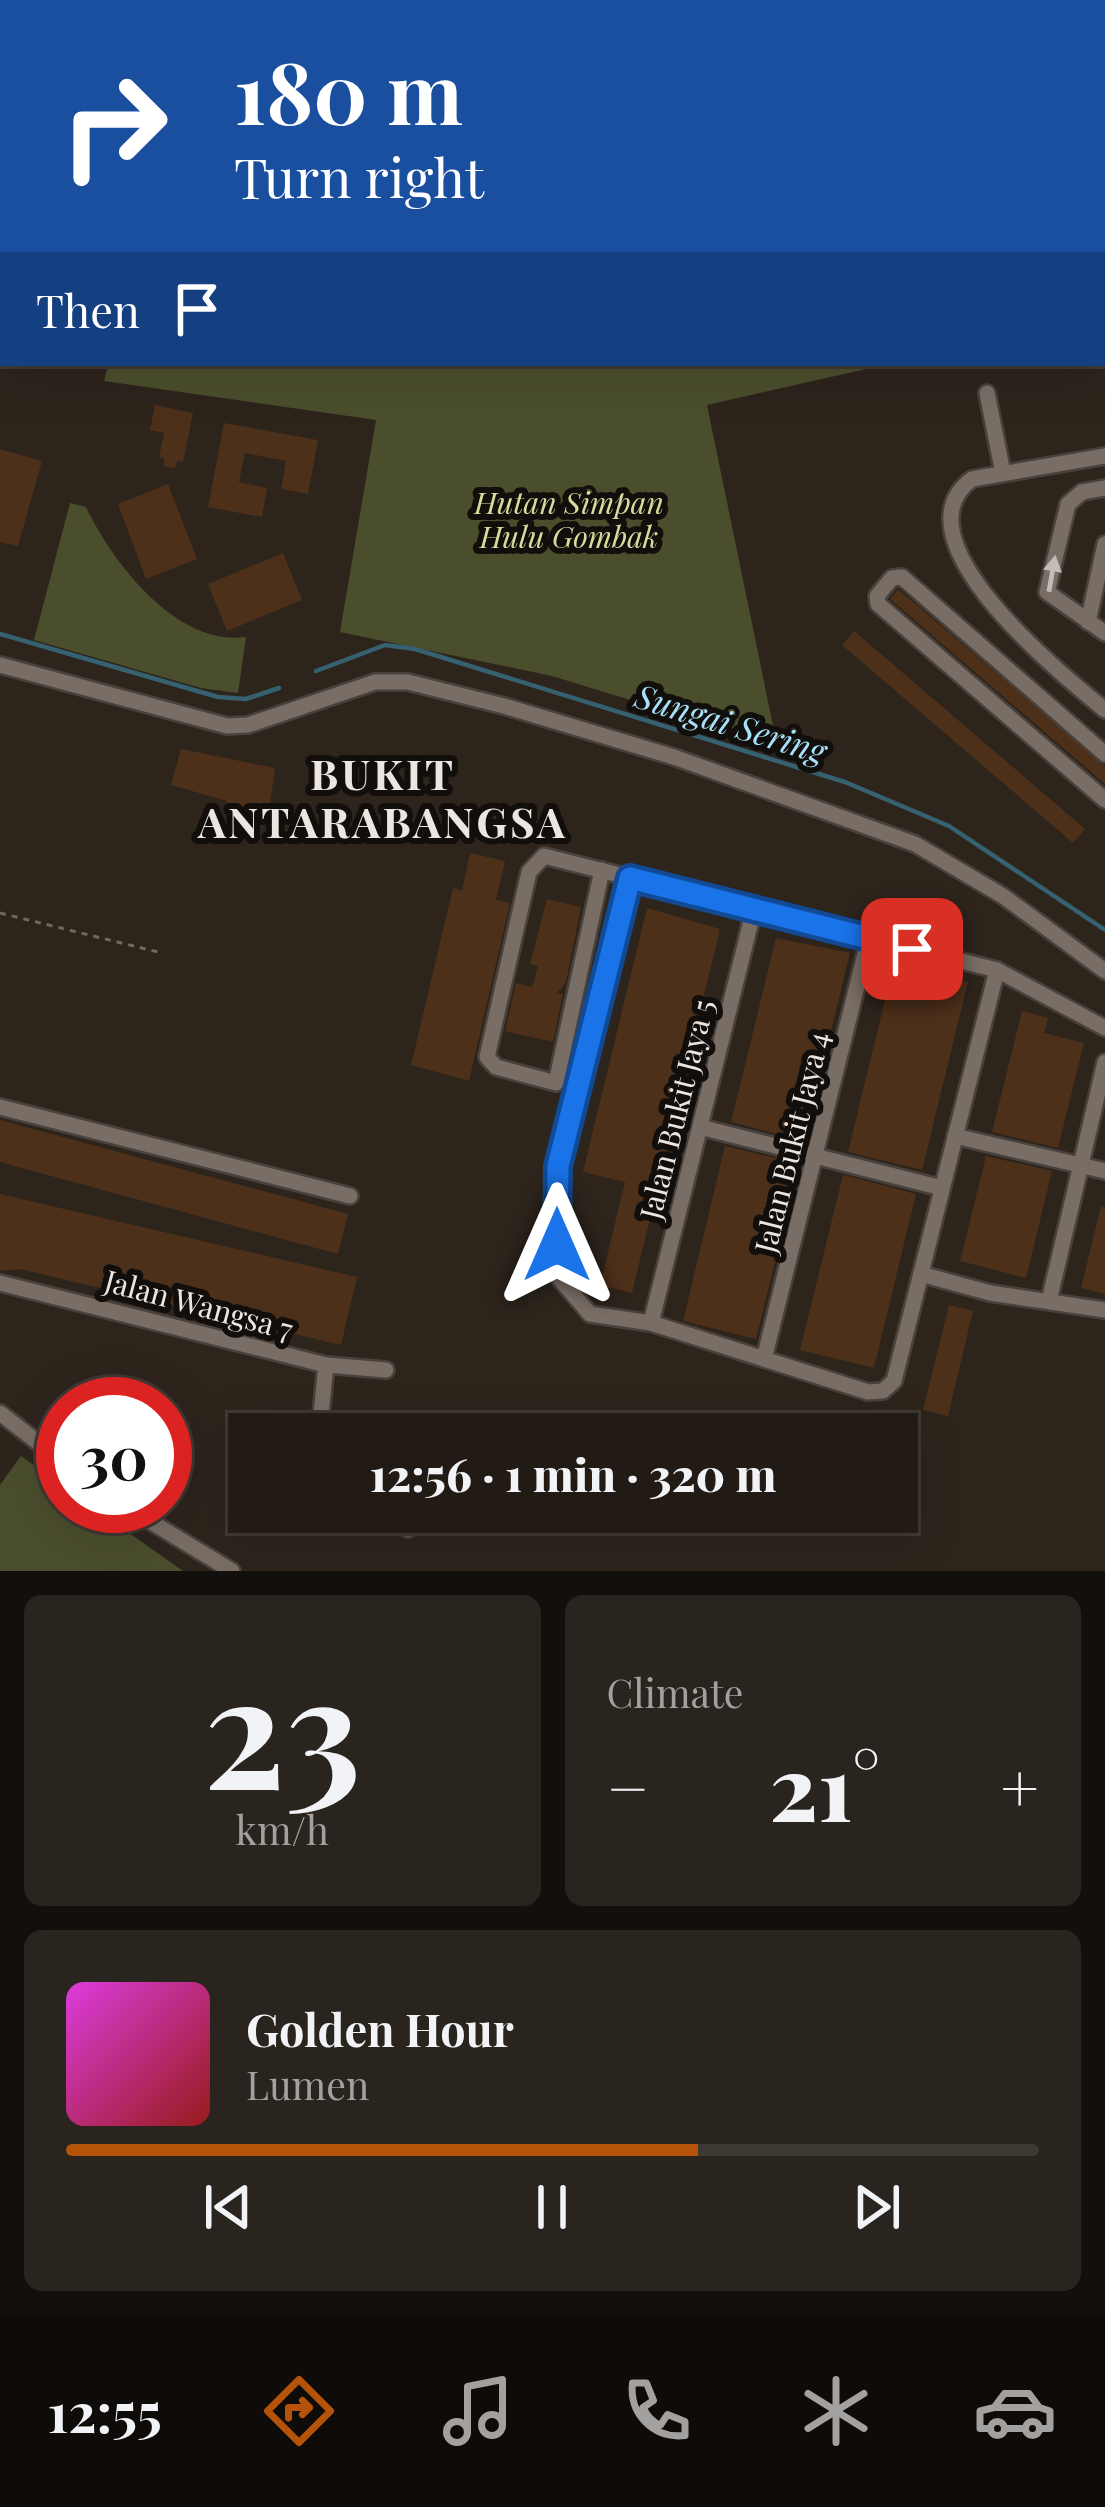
<!DOCTYPE html>
<meta charset="utf-8">
<style>
body{margin:0;font-family:"Playfair Display",serif;background:#2a241e;color:#f1f3f6;height:100vh;display:flex;flex-direction:column;font-size:45px;white-space:nowrap}
*{box-sizing:border-box;margin:0}
p{font-size:39px;color:#a2a1a0}
.icon{flex:none;width:66px;height:66px;fill:none;stroke:currentColor;stroke-width:2;stroke-linecap:round;stroke-linejoin:round}
.map{position:relative;height:1571px;overflow:hidden}
.details{display:flex;flex-direction:column;gap:24px;padding:24px;background:#130f0c;flex:1}
.details>*{flex:none}
.banner{position:absolute;left:0px;top:0px;width:1107px;height:366px;box-shadow:0 12px 48px #0002,0 0 0 3px #3f3934;background:#1a4fa0;color:#fff;overflow:hidden}
.speed{position:absolute;left:36px;top:1377px;display:flex;gap:24px;font-size:60px;font-weight:700;text-align:center}
.speed>*{display:grid;place-content:center;width:156px;height:156px;border-radius:50%;background:#221b15;box-shadow:0 12px 48px #0002,0 0 0 3px #3f3934;line-height:1}
.speed .limit{border:18px solid #d22;background:#fff;color:#111}
.pin{position:absolute;display:grid;place-items:center;width:102px;height:102px;color:#fff;margin:-51px;border-radius:24px;box-shadow:0 6px 18px #0006}
.me{position:absolute;width:132px;margin:-66px;rotate:0deg;stroke-linejoin:round;filter:drop-shadow(0 0 9px #0008)}
.turn{display:flex;align-items:center;gap:42px;height:252px;padding:0 36px;font-size:54px}
.turn .icon{width:156px;height:156px;stroke-width:2.5}
.turn b{display:block;font-size:84px;line-height:102px}
.then{display:flex;align-items:center;height:114px;padding:0 36px;background:#0003;gap:24px;font-size:45px}
.big{font-size:90px;font-weight:800;line-height:1.1}
.details .card{flex:1;display:flex;flex-direction:column;justify-content:center;gap:18px;min-width:0;padding:0 42px;border-radius:18px;background:#2a241e}
.details .dial{align-items:center;gap:0}
.dial b{font-size:156px;line-height:1}
.song{display:flex;align-items:center;gap:36px}
.cover{width:144px;height:144px;border-radius:18px;background:linear-gradient(135deg,hsl(300 70% 55%),hsl(0 70% 35%))}
.played{height:12px;border-radius:6px;background:linear-gradient(90deg,#b45309 65%,#3f3934 65%)}
.keys{display:flex;justify-content:space-around;direction:ltr}
.heat{display:flex;justify-content:space-between;align-items:center;font-size:66px;direction:ltr}
.details .tiles{flex:1;display:grid;gap:24px;grid-template-columns:1fr 1fr}
.card:last-child{grid-column:span 2}
.trip{position:absolute;left:228px;top:1413px;width:690px;height:120px;border-radius:0px;background:#221b15;box-shadow:0 12px 48px #0002,0 0 0 3px #3f3934;font-weight:800;line-height:120px;text-align:center}
.tab-bar{display:flex;height:192px;justify-content:space-around;align-items:center;background:#0e0b08;color:#a2a1a0}
.tab-bar .icon{width:84px;height:84px}
.tab-bar .on{color:#b45309}
.tab-bar b{font-size:54px;color:#f1f3f6}
.map>svg:first-child{display:block}
.green{fill:#4b4e2d}
.lines{fill:none;stroke-linecap:round;stroke-linejoin:round}
.stream{stroke:#356171;stroke-width:4.5}
.building{fill:#4d301a}
.minor-casing{stroke:#49413b;stroke-width:20}
.path{stroke:#6f6760;stroke-width:3;stroke-dasharray:6 6;stroke-linecap:butt}
.minor{stroke:#796e65;stroke-width:15}
.oneway{fill:#c4bcb6}
.route-casing{stroke:#114b97;stroke-width:30}
.route{stroke:#1a73e8;stroke-width:21}
.labels{text-anchor:middle;dominant-baseline:central;stroke-width:12;stroke-linejoin:round;paint-order:stroke}
.park-label{font-size:30px;font-style:italic;fill:#d6dd9c;stroke:#120e0b}
.street-label{font-size:30px;fill:#ece6e1;stroke:#120e0b}
.water-label{font-size:33px;font-style:italic;fill:#a6e1f9;stroke:#120e0b}
.district-label{font-size:42px;font-weight:bold;letter-spacing:3px;fill:#ece6e1;stroke:#120e0b}
</style>
<div class="map">
<svg width="1105" height="1571" viewBox="0 0 1105 1571">
<rect width="100%" height="100%" fill="#2d241c"/>
<g class="green">
<path d="M0 0H1105V231L1104 3H3V318Z"/>
<path d="M109 363H884V365L707 405 777 745 552 676 340 632 376 420 104 381Z"/>
<path d="M70 503 86 507C112 562 177 647 246 637L238 693 201 688 34 640Z"/>
<path d="M21 1456 63 1486V1506H91L183 1571H0V1485Z"/>
</g>
<g class="lines">
<g class="stream">
<path d="M0 634 218 697 246 699 279 688"/>
<path d="M316 671 385 645 415 649 845 782 949 826 1105 930"/>
</g>
</g>
<g class="building">
<path d="M155 405 193 413 183 462 177 461 175 468 163 466 165 459 159 457 164 433 150 430Z"/>
<path d="M224 423 318 440 308 494 281 489 286 461 245 453 239 482 267 488 262 517 208 507Z"/>
<path d="M0 449 42 461 18 546 0 542Z"/>
<path d="M168 484 197 559 146 579 118 504Z"/>
<path d="M283 553 302 600 227 631 208 584Z"/>
<path d="M898 589 1105 766V784L890 599Z"/>
<path d="M854 631 1085 829 1073 843 842 645Z"/>
<path d="M181 749 275 768 269 812 227 805V801L171 785Z"/>
<path d="M470 853 505 861 496 900 510 903 469 1081 411 1065 453 888 462 891Z"/>
<path d="M547 899 581 907 566 982 557 993 563 994 553 1042 505 1031 516 983 532 987 538 966 530 964Z"/>
<path d="M647 908 720 929 632 1293 600 1285 625 1182 583 1172Z"/>
<path d="M776 938 850 953 804 1141 731 1122Z"/>
<path d="M893 967 968 982 922 1170 848 1152Z"/>
<path d="M1022 1011 1048 1018 1044 1033 1084 1043 1058 1148 992 1132Z"/>
<path d="M0 1120 348 1214 338 1254 0 1162Z"/>
<path d="M725 1146 799 1164 756 1339 683 1321Z"/>
<path d="M986 1156 1052 1171 1026 1278 960 1261Z"/>
<path d="M843 1175 916 1194 874 1368 800 1350Z"/>
<path d="M0 1194 357 1277 341 1345 20 1269 0 1271Z"/>
<path d="M1101 1206 1105 1207V1294L1081 1288Z"/>
<path d="M949 1305 973 1311 948 1416 923 1410Z"/>
</g>
<g class="lines">
<defs>
<g id="minor">
<path d="M987 393 1003 473"/>
<path d="M1105 456 972 479C892 538 1062 675 1105 710"/>
<path d="M1105 488 1082 492 1068 504 1047 592 1105 633"/>
<path d="M1088 622 1105 544"/>
<path d="M0 665 227 726 248 725 375 682H408L504 706 674 757 915 844 1003 896 1105 971"/>
<path d="M1105 754 902 577 892 578 877 596 878 604 1105 800"/>
<path d="M602 870 556 1083 496 1067 487 1057 529 872 544 856 997 970 1105 1028"/>
<path d="M630 878 558 1166 559 1278 590 1314 651 1323 868 1392 883 1391 894 1381 997 970"/>
<path d="M0 1107 350 1196"/>
<path d="M700 1127 942 1188"/>
<path d="M955 1136 1105 1171"/>
<path d="M921 1274 990 1293 1105 1310"/>
<path d="M0 1283 326 1365 386 1370"/>
<path d="M1049 1301 1105 1062"/>
<path d="M651 1323 754 909"/>
<path d="M764 1359 869 938"/>
<path d="M0 1413 63 1462"/>
<path d="M319 1434 326 1365"/>
<path d="M125 1506 232 1571"/>
<path d="M401 1512 408 1529"/>
</g>
</defs>
<use href="#minor" class="minor-casing"/>
<g class="path">
<path d="M1041 0 1043 3"/>
<path d="M1104 98 1105 100"/>
<path d="M0 913 158 952"/>
</g>
<use href="#minor" class="minor"/>
</g>
<defs><path id="oneway-solid" d="M-6-.8H1V-3.2L6.5 0L1 3.2V.8H-6Z" transform="scale(3)"/></defs>
<use class="oneway" href="#oneway-solid" transform="translate(1052 574) rotate(-80)"/>
<g class="lines">
<defs>
<path id="route" d="M557 1245 558 1166 630 878 912 949"/>
</defs>
<use href="#route" class="route-casing"/>
<use href="#route" class="route"/>
</g>
<g class="labels">
<g class="park-label">
<text x="569" y="502">Hutan Simpan<tspan x="569" dy="34">Hulu Gombak</tspan></text>
</g>
<g class="street-label">
<text transform="translate(676 1109) rotate(-76)">Jalan Bukit Jaya 5</text>
<text transform="translate(791 1142) rotate(-76)">Jalan Bukit Jaya 4</text>
<text transform="translate(199 1304) rotate(15)">Jalan Wangsa 7</text>
</g>
<g class="water-label">
<text transform="translate(731 722) rotate(17)">Sungai Sering</text>
</g>
<g class="district-label">
<text x="383" y="773">BUKIT<tspan x="383" dy="48">ANTARABANGSA</tspan></text>
</g>
</g>
</svg>
<div class="speed"><div class="limit">30</div></div>
<div class="pin" style="left:912px;top:949px;background:#d93025"><svg class="icon" aria-label="arrive" viewBox="0 0 24 24"><path d="M6 21V4h12l-3 4 3 4H6"/></svg></div>
<svg class="me" style="left:557px;top:1245px" viewBox="-20 -20 40 40"><path d="M0-17L14 15 0 8-14 15z" fill="#1a73e8" stroke="#fff" stroke-width="4"/></svg>
<div class="trip">12:56 · 1 min · 320 m</div>
<div class="banner">
<div class="turn"><svg class="icon" aria-label="right" viewBox="0 0 24 24"><path d="M7 20v-9h11M14 6l5 5-5 5"/></svg><div><b>180 m</b>Turn right</div></div>
<div class="then">Then<svg class="icon" aria-label="arrive" viewBox="0 0 24 24"><path d="M6 21V4h12l-3 4 3 4H6"/></svg></div>
</div>
</div>
<section class="details">
<div class="tiles">
<div class="card dial"><b>23</b><p>km/h</p></div>
<div class="card"><p>Climate</p>
<div class="heat"><a>−</a><b class="big">21°</b><a>+</a></div>
</div>
<div class="card">
<div class="song"><i class="cover"></i><div><b>Golden Hour</b><p>Lumen</p></div></div>
<div class="played"></div>
<div class="keys"><svg class="icon" aria-label="previous" viewBox="0 0 24 24"><path d="M18 5L8 12l10 7zM5 5v14"/></svg><svg class="icon" aria-label="pause" viewBox="0 0 24 24"><path d="M8 5v14M16 5v14"/></svg><svg class="icon" aria-label="next" viewBox="0 0 24 24"><path d="M6 5l10 7-10 7zM19 5v14"/></svg></div>
</div>
</div>
</section>
<nav class="tab-bar">
<b>12:55</b>
<svg class="icon on" aria-label="directions" viewBox="0 0 24 24"><path d="M12 3l9 9-9 9-9-9zM9 14v-3h6M13 9l2 2-2 2"/></svg>
<svg class="icon" aria-label="music" viewBox="0 0 24 24"><path d="M9 18V5l10-2v13"/><circle cx="6" cy="18" r="3"/><circle cx="16" cy="16" r="3"/></svg>
<svg class="icon" aria-label="phone" viewBox="0 0 24 24"><path d="M5 4h4l2 5-3 2q2 4 5 5l2-3 5 2v4C11 20 4 13 5 4z"/></svg>
<svg class="icon" aria-label="climate" viewBox="0 0 24 24"><path d="M12 3v18M4 7l16 10M4 17L20 7"/></svg>
<svg class="icon" aria-label="car" viewBox="0 0 24 24"><path d="M5 17H2v-5l4-1 3-4h7l3 4 3 1v5h-3M9 17h6M6 11h13"/><circle cx="7" cy="17" r="2"/><circle cx="17" cy="17" r="2"/></svg>
</nav>
